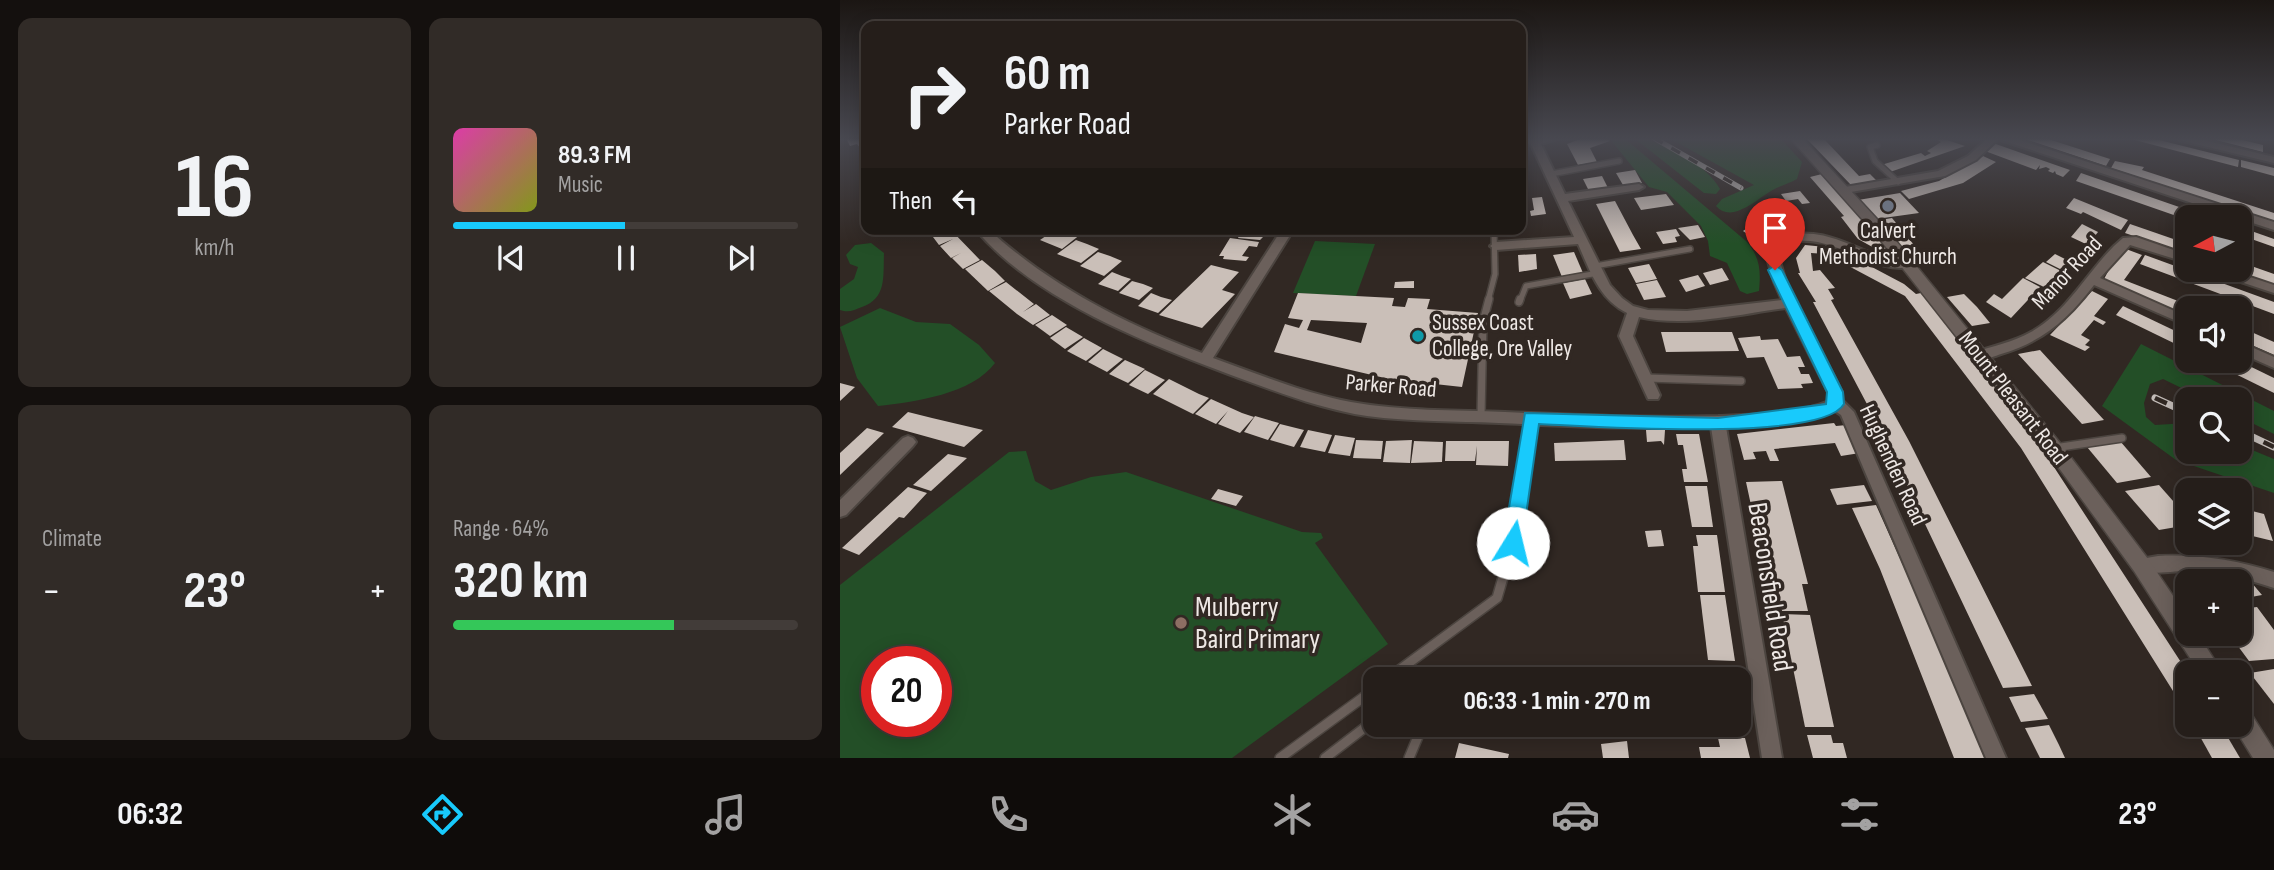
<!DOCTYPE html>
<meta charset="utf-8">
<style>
body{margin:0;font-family:"Sofia Sans Condensed",sans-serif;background:#312b27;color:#f1f3f6;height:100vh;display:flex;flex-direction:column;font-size:26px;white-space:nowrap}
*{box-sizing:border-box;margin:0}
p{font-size:23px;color:#a3a2a2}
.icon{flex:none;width:38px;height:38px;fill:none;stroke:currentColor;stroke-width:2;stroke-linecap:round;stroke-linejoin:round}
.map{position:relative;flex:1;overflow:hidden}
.details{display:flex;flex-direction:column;gap:18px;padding:18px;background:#14100e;width:840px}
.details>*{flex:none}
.banner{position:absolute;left:21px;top:21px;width:665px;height:214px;border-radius:14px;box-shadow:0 4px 18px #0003,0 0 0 2px #423c39;background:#251e1a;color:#f1f3f6;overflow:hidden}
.needle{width:46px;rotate:263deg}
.tools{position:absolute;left:1335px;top:205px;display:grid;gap:14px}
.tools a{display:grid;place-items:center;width:77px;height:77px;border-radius:14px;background:#251e1a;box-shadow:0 4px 18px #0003,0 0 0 2px #423c39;font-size:35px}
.speed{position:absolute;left:21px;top:646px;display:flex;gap:14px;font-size:35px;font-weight:700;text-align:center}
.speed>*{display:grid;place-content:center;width:91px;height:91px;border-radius:50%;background:#251e1a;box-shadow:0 4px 18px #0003,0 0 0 2px #423c39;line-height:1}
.speed .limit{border:10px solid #d22;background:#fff;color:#111}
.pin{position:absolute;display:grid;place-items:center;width:60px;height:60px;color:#fff;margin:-72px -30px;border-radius:50% 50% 50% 0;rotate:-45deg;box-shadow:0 0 7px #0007}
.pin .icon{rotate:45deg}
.me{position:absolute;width:77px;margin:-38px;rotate:9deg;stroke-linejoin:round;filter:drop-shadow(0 0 5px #0008)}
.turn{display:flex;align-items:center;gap:24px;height:147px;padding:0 28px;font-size:32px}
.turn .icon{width:91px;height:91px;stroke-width:2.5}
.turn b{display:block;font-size:49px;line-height:60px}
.then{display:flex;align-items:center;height:66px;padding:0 28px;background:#0003;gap:14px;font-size:26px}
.big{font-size:52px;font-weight:700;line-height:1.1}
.details .card{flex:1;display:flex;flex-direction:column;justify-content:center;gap:10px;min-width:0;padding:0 24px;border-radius:14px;background:#312b27}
.details .dial{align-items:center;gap:0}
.dial b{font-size:91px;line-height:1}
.song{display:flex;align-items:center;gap:21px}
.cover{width:84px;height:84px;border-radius:10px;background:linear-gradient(135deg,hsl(320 70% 55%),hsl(70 70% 35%))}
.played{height:7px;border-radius:4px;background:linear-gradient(90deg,#18cafc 50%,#423c39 50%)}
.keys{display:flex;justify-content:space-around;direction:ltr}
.heat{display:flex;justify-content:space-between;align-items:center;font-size:38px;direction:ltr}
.charge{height:10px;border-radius:5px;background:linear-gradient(90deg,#34c759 64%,#423c39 0)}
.details .tiles{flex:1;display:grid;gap:18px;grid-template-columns:repeat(2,1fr)}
.trip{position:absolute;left:523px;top:667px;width:388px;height:70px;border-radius:14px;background:#251e1a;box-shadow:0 4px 18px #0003,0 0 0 2px #423c39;font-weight:700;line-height:70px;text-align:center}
.tabs{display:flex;height:112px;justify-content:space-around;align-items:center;background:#0f0c0a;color:#a3a2a2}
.tabs .icon{width:49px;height:49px}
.tabs .selected{color:#18cafc}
.tabs b{font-size:32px;color:#f1f3f6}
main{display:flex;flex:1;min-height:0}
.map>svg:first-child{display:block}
.green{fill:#234f27;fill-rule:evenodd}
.building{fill:#cabfb8;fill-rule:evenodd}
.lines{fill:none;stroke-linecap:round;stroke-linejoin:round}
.service-far2-casing{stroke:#4c4540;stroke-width:8}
.service-far1-casing{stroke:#4c4540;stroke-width:10}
.service-casing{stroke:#4c4540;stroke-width:12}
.minor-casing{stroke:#4c4540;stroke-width:4}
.tertiary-casing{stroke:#4c4540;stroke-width:3}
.service-far2{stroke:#6b605b;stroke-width:5}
.service-far1{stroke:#6b605b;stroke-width:7}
.service{stroke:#6b605b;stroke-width:9}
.minor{fill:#6b605b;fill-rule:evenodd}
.tertiary{fill:#6b605b;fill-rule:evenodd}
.rail-far1-casing{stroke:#c2bbb7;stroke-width:5}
.rail-casing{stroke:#c2bbb7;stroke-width:7}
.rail-far1{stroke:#312823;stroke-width:3.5;stroke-dasharray:10;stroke-linecap:butt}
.rail{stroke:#312823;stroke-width:4.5;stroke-dasharray:13;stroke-linecap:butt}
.route{fill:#18cafc;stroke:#1083a4;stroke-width:2}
.worship-dot{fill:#6b7280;stroke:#312823;stroke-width:2.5}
.culture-dot{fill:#0f9aa8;stroke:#312823;stroke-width:2.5}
.education-dot{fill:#8d6e63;stroke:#312823;stroke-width:2.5}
.labels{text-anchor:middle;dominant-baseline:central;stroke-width:7;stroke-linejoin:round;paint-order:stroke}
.poi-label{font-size:23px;fill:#eee8e5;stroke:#312823}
.street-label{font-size:23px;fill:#eee8e5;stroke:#312823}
.near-street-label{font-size:28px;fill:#eee8e5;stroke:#312823}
.near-poi-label{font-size:28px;fill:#eee8e5;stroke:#312823;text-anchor:start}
</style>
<main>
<section class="details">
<div class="tiles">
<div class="card dial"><b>16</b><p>km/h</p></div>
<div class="card">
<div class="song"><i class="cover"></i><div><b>89.3 FM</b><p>Music</p></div></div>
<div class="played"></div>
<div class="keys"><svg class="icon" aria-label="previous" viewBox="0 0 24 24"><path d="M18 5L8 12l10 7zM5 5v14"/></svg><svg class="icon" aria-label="pause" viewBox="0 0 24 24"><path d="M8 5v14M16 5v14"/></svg><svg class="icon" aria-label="next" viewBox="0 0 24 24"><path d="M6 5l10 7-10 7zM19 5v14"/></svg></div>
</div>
<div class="card"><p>Climate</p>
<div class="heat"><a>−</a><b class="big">23°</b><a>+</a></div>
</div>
<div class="card"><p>Range · 64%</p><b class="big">320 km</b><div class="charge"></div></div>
</div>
</section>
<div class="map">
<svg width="1434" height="758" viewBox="0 0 1434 758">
<rect width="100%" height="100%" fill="#312823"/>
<g class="green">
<path d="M769 138H784L906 241C920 257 921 270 919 291L907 294 900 291 887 263 870 256 868 241 861 226 827 192 809 187Z"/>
<path d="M794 138C821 138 867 165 880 189L876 194 864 193Z"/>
<path d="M829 138H940L962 162 957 179C948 184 939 186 931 191 917 199 892 224 876 206L882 199 914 185Z"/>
<path d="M475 241 535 244 516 296 453 293Z"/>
<path d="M31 243 44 253C43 277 47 298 22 307 14 310 9 313 0 310V289L14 279 18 267 10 264 6 255 15 245Z"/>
<path d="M40 308 76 322 110 324 139 345 155 363C132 394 75 402 38 406L17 378 0 327Z"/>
<path d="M1301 344 1434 411V434L1400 417V399H1364L1323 379 1310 384 1304 403 1306 417 1315 425 1347 423 1348 452H1400V445L1434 459V493L1336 460 1262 406Z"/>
<path d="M186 451 195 481 211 490 251 477 286 472 462 532 481 533 483 538 475 543 548 644 392 758H0V585L169 452ZM37 662H96V721H37Z"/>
</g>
<g class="building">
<path d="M6 138H26V155L17 144 10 146Z"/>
<path d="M743 138H766L770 141 750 148 757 162 738 165 727 144Z"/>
<path d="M966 138H983L1019 176 1030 174 1037 181 1012 186Z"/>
<path d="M1101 138 1125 146 1050 172 1041 165 1081 153 1085 156 1091 153 1087 151 1101 142 1098 140Z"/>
<path d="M1182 138H1205L1270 159 1266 166Z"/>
<path d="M1287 138H1311L1399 160 1398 167Z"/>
<path d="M1368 138H1394L1423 145V152Z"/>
<path d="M1153 143 1230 170 1223 177 1216 174 1215 171 1213 173 1208 171 1210 169 1206 167 1199 169 1200 165 1196 170 1145 151Z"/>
<path d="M1143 156 1156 162 1123 183 1069 199 1061 191 1099 181Z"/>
<path d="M1401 160 1434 168V176L1401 167Z"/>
<path d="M1275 161 1304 167 1302 170 1434 213V222L1271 168Z"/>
<path d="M795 170 802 183 783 185 776 173Z"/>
<path d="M1241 173 1368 217H1348V220L1328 213 1236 181Z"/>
<path d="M982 174 1008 203 1051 254H1045L1018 239 1001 217 1004 216 970 177Z"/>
<path d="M762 176 768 188 749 191 743 179Z"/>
<path d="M960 191 970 203 962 204 958 199 946 201 941 194Z"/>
<path d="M1060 193 1079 213 1036 219 1018 200Z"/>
<path d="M826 194 834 205 801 210 794 198Z"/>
<path d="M702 197 706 214 691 216 690 211 694 210 692 198Z"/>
<path d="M1234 198 1288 220 1281 230 1243 212 1241 214 1226 208Z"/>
<path d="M775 201 793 235 801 249 780 252 756 204Z"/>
<path d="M926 215 946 226 916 240 903 231Z"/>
<path d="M1052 218 1074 245 1057 247 1035 221Z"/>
<path d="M1242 224 1258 232 1248 245 1231 237Z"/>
<path d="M1290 224 1345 243 1341 252 1285 233Z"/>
<path d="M858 225 865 237 850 240 838 228Z"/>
<path d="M1400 227 1434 239V247L1400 235Z"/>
<path d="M87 229H110L140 260 123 269 112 258 121 253 111 258 100 246 113 239 99 245Z"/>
<path d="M216 229H226L241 234 222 249 200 240Z"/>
<path d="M397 229H420L416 236 423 237 420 240 398 238 399 236 394 235Z"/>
<path d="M836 229 840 236 835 237 837 242 823 244 816 232Z"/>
<path d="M390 238 419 242 417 247 409 246 402 256 409 257 406 261 383 259 384 256H379Z"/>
<path d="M236 240 247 244 259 249 241 263 217 254Z"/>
<path d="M965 245 996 248 1064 284 1076 294 1081 293 1113 332 1186 424 1348 673V715L1181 448 1065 296 986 254 971 253 973 271 980 270 995 288 988 289 994 299 991 300 1069 441 1192 686 1163 688 1037 423 973 302H976L958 273H960L956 258Z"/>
<path d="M1286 249 1302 255 1284 280 1356 308H1348V317L1264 279 1278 253 1283 254Z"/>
<path d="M258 252 270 256 282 261 264 276 240 266Z"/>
<path d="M734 252 743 273 722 277 713 255Z"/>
<path d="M696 254 697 269 679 272 678 255Z"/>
<path d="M1215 254 1231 262 1222 270 1206 262Z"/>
<path d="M1305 255 1434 302V314L1300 264Z"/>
<path d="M142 260 155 271 165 281 148 291 125 269Z"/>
<path d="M1203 262 1221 271 1204 287 1185 278Z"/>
<path d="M1400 262 1434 274V285L1392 270H1400Z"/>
<path d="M809 264 817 279 796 283 788 268Z"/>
<path d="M371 265 399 272 382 290 395 294 362 328 319 315Z"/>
<path d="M882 268 889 280 870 285 863 273Z"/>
<path d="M272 272 282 276 291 279 278 291 258 284Z"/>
<path d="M858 275 865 286 846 292 839 280Z"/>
<path d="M1183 278 1200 287 1171 318 1146 302 1154 294 1162 299Z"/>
<path d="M745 279 752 294 730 299 723 283Z"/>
<path d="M817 280 826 297 804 300 796 284Z"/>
<path d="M292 281 303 284 313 288 299 300 279 293Z"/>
<path d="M574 281V288H554L555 282Z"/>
<path d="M166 282 194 304 183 312 196 304 210 315 193 325 177 314 149 291Z"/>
<path d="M1252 291 1268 299 1254 316 1266 322 1263 325 1254 320 1241 335 1250 340 1245 345 1250 347 1245 351 1210 335Z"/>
<path d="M311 293 321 297 332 300 318 313 298 306Z"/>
<path d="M458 293 554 298 552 306 565 307 568 298 590 299 587 309 638 313 622 387 549 379 434 352 445 324 459 328 463 320 448 318ZM471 320 527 323 521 343 467 330Z"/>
<path d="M1124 294 1137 307 1150 323 1132 326 1107 297Z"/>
<path d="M1283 306 1348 337V350L1276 315Z"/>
<path d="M212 315 227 325 210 336 195 325Z"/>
<path d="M226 327 243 337 225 349 210 338Z"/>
<path d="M1400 327 1434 342V355L1400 340Z"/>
<path d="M821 332H892L899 351 826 352Z"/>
<path d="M920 336 921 340 938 339 947 357 960 356 965 367H958L961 374H969L973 383 961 384 963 388 938 389 924 357 907 358 898 338Z"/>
<path d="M244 338 262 348 246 361 227 351Z"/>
<path d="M263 349 283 359 267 372 248 362Z"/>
<path d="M1200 350 1253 408 1264 420 1242 424 1178 354Z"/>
<path d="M285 360 305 369 288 383 269 374Z"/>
<path d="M1367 360H1397L1434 378V393Z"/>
<path d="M305 370 325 380 308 394 289 385Z"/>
<path d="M329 379 359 394 369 398 353 414 313 394Z"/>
<path d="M0 383 15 387 0 401Z"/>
<path d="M371 399 402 413 414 417 400 433 378 424 388 411 376 424 355 414Z"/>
<path d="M68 412 92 418 143 430 124 447 52 427Z"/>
<path d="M415 416 439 423 428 440 404 432Z"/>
<path d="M994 423 996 426 1007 425 1020 453 1001 456 995 443 934 449 939 461H930L926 451 913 452 916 459 904 460 897 434Z"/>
<path d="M440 424 464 430 454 447 430 440Z"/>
<path d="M27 428 44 433 0 475V453Z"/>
<path d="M468 430 492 435 485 452 460 447Z"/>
<path d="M806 430H825L824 445 821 441 807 442Z"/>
<path d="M836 434H859L868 482H844L842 469H847L843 445H838Z"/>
<path d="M495 435 515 438 510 456 488 453Z"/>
<path d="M516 440 543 441 541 459 513 458Z"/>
<path d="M572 440 570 463 543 462 546 441Z"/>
<path d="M784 440 786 460 715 461 714 443Z"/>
<path d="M574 441 603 442 602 462 571 463Z"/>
<path d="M606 441H669L668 466 636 465 637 446 635 461H605Z"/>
<path d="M1280 441 1311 477 1277 483 1247 447Z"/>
<path d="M108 454 127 458 91 491 73 485Z"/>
<path d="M942 481 968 584H962L968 611H938L933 584H928L906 482Z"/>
<path d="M1024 485 1032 501 997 505 990 489Z"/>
<path d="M1319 485 1348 518V525L1319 530 1285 491Z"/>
<path d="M845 486H867L873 527H852Z"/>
<path d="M68 487 87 493 64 518 59 517 19 555 2 548Z"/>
<path d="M378 489 403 496 396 506 371 499Z"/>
<path d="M1036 505 1109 668 1146 758H1114L1040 569 1012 508Z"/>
<path d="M1400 508 1424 514 1433 541 1400 533Z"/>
<path d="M821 530 824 546 808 547 805 531Z"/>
<path d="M856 535H877L885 592H858L853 546H858Z"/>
<path d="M1392 572 1403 584 1411 582 1422 595 1400 599V581H1351Z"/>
<path d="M860 595H885L895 661 868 660Z"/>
<path d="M1417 607 1434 630V659L1409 661 1389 634H1400V609Z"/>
<path d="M942 614 970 615 994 727H965Z"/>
<path d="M1434 669V704L1410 673Z"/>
<path d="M1194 694 1208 719 1181 722 1169 697Z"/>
<path d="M901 707 906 730 876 732 874 724H900Z"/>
<path d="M1353 724H1380L1400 758H1372Z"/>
<path d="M1209 725 1219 745 1225 758H1200L1185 728Z"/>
<path d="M967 735H991L993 743H1003L1007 758H973Z"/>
<path d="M878 738H905L910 758H861L859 747H880Z"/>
<path d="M787 741 789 758H763L761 744Z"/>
<path d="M619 743 669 754 668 758H615Z"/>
</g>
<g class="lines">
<defs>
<g id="service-far2">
<path d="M1037 145 1030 147 1035 161 1058 182"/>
<path d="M711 174 779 161"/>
<path d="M755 266 850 249"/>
<path d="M648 301 655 274 654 229"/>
<path d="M680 301 686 286 758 273"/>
</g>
<g id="service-far1">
<path d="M679 302 680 299"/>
<path d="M806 378 901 381"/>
<path d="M641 415 643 322 649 299"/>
<path d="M1214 448 1282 438"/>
<path d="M679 504 691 417"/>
</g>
<g id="service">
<path d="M547 679 657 598 673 543 679 502"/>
<path d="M440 758 536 688"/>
<path d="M485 758 536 719"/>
<path d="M569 758 582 727 575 724"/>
</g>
<g id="minor">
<path d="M688 138H720L701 144 725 194 799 184 804 187 799 190 728 201 770 285 782 298 793 306 808 310 847 311 942 300 934 282 927 258 942 236C982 227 1003 243 1039 256 1050 260 1061 259 1072 261L1074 264 1072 267C1030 275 997 233 950 242L939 258 946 282 1002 392 1003 401 1014 412 1166 758H1146L1001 415 995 411C960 425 923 426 886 427L942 758H922L871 427C801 430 730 426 659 423 616 421 571 422 527 416 480 409 435 391 391 375 306 343 195 300 135 229H148C211 286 283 323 362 353L442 229H454L373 358C418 374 464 393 511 402 561 411 614 410 665 412 736 415 807 418 878 416 915 414 954 415 989 401L988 392 946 308C899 314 846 328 799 317L793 336 820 395 818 399H808L779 336 787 313C759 299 750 271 738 244L656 250 650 246 656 242 734 237Z"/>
<path d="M1148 138H1173L1434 222V230L1158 139 1136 160 1105 176 1005 193 1000 190 1005 187 1098 171 1128 156Z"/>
<path d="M1338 138H1355L1434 157V163L1339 140Z"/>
<path d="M1296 237 1348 255V263L1290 245 1260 278 1348 317V326L1254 285C1229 318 1203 342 1161 354 1153 357 1143 361 1134 358L1132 355 1134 352C1154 346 1173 342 1191 332 1227 312 1246 274 1274 246L1283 238Z"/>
<path d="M1372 270H1389L1434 285V293L1374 273Z"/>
<path d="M1400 342 1434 357V368L1400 353Z"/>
<path d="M68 436 73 438 76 442 73 446 6 515 0 517V500L63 438Z"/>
<path d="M1318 556C1358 554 1396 560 1434 572V588C1407 579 1380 572 1351 571 1335 570 1309 576 1295 570L1293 565 1295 560Z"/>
</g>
<g id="tertiary">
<path d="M950 138H962L1048 231 1220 443 1308 559 1348 618V634H1358L1382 672H1359L1294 571 1208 453 1038 237Z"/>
<path d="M1400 706 1408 709 1434 750V758H1413L1392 724H1400Z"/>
</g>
</defs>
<use href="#service-far2" class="service-far2-casing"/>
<use href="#service-far1" class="service-far1-casing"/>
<use href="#service" class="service-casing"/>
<use href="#minor" class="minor-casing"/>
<use href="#tertiary" class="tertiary-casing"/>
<use href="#service-far2" class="service-far2"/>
<use href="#service-far1" class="service-far1"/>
<use href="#service" class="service"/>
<use href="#minor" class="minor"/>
<use href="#tertiary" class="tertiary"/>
<defs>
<path id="rail-far1" d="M814 138 901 188"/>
<g id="rail">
<path d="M1315 398 1348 413"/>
<path d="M1400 431 1434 447"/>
</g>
</defs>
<use href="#rail-far1" class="rail-far1-casing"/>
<use href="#rail" class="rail-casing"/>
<use href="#rail-far1" class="rail-far1"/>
<use href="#rail" class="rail"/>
</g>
<linearGradient id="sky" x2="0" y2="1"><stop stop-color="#1b1613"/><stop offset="0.57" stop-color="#484850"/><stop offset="1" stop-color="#484850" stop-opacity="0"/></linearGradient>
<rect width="1434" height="244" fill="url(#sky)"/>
<path class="route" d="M935 265 942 270 1003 392 1004 404C982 443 747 426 699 424L682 543 679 549 673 551 666 549 663 543 685 413 878 418 986 404 987 392 928 270Z"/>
<circle class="worship-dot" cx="1048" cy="206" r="7"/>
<circle class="culture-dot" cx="578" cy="336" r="7"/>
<circle class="education-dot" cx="341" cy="623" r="7"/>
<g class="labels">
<g class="poi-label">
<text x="1048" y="231">Calvert<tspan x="1048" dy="26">Methodist Church</tspan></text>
<text x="592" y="323" text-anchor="start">Sussex Coast<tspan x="592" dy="26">College, Ore Valley</tspan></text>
</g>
<g class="street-label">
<text transform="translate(1227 273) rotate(-47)">Manor Road</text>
<text transform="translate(551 386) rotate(5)">Parker Road</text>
<text transform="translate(1173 398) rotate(52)">Mount Pleasant Road</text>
<text transform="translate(1053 465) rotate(65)">Hughenden Road</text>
</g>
<g class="near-street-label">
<text transform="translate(930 587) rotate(81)">Beaconsfield Road</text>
</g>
<g class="near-poi-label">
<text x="355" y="607">Mulberry<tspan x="355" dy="32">Baird Primary</tspan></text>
</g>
</g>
</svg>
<div class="tools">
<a><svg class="needle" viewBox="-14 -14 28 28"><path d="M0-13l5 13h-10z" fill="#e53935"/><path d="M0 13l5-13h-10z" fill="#a3a2a2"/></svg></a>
<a><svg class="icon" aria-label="sound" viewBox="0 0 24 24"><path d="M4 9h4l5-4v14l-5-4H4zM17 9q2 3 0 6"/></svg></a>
<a><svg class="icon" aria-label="search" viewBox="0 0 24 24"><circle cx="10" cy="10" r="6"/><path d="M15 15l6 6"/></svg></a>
<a><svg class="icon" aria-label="layers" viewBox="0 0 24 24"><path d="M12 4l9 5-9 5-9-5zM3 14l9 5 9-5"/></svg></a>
<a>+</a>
<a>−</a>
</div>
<div class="speed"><div class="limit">20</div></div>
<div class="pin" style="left:935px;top:270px;background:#d93025"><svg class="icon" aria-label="arrive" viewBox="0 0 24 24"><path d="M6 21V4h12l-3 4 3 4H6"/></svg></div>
<svg class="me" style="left:673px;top:543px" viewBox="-20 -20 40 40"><circle r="19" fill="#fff"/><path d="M0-13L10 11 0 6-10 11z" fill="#18cafc"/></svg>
<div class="trip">06:33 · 1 min · 270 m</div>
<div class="banner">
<div class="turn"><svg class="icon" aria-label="right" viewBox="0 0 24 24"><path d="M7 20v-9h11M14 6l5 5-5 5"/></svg><div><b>60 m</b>Parker Road</div></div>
<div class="then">Then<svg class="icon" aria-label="left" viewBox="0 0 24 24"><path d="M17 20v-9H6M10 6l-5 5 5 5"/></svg></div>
</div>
</div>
</main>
<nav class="tabs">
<b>06:32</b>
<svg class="icon selected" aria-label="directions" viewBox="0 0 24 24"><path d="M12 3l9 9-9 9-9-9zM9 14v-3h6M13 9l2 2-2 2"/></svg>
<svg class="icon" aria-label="music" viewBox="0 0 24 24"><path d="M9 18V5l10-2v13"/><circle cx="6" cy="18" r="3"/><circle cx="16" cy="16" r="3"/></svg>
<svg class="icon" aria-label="phone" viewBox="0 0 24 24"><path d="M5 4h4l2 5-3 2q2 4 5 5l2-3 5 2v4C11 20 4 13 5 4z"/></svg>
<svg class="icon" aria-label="climate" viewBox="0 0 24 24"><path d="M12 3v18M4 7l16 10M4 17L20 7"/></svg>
<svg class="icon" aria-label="car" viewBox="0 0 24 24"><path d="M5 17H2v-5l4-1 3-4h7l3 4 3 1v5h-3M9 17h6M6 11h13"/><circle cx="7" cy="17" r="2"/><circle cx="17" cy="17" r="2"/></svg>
<svg class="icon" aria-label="filters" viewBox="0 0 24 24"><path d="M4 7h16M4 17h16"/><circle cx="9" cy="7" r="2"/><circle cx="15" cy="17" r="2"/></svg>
<b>23°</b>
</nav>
